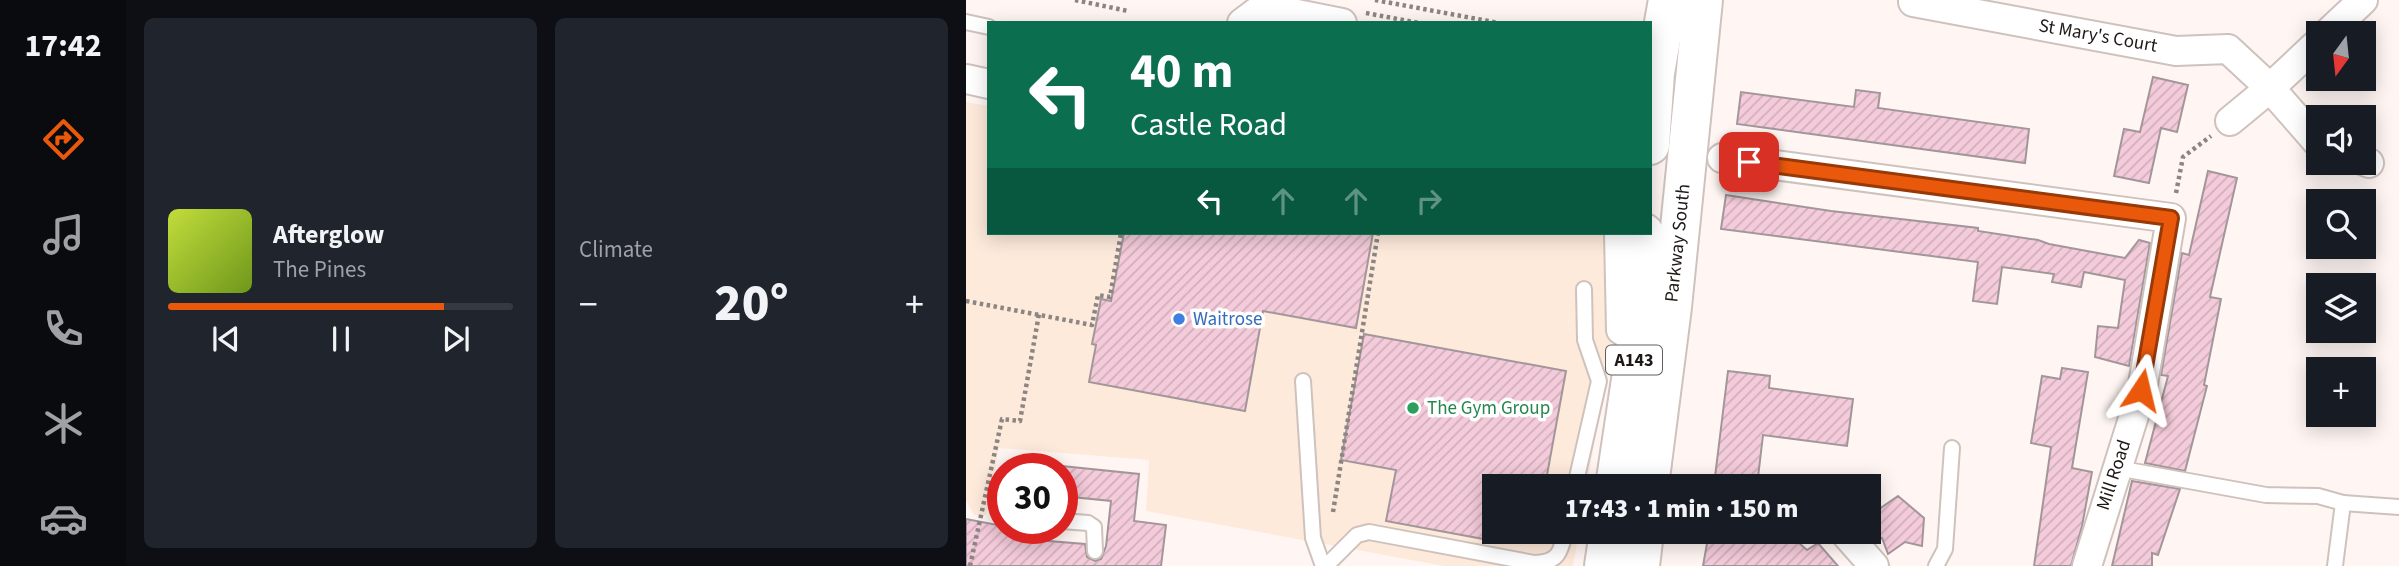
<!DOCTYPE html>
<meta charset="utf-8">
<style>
body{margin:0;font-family:"Source Sans 3",sans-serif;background:#20242c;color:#f1f3f6;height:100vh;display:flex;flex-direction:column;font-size:26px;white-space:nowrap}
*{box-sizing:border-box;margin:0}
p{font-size:23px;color:#9ea1a6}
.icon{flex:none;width:38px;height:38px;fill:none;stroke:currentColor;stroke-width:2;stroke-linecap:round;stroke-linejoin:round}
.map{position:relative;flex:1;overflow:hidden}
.panel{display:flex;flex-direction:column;gap:18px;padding:18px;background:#0d0f14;width:840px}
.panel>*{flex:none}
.guide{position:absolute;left:21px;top:21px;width:665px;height:214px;border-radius:0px;box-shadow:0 4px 18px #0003;background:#0b6e4f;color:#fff;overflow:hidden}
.needle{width:46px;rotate:195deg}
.controls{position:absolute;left:1340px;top:21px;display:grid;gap:14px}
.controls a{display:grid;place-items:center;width:70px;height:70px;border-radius:0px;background:#171b24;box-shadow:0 4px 18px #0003;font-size:35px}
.speed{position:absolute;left:21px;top:453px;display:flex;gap:14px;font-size:35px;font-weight:700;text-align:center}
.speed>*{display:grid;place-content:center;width:91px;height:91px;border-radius:50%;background:#171b24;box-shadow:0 4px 18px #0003;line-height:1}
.speed .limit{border:10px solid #d22;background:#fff;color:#111}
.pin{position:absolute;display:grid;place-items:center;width:60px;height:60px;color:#fff;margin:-30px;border-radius:14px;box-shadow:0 4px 10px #0006}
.me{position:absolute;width:77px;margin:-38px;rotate:10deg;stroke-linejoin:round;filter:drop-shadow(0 0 5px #0008)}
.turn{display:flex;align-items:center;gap:24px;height:147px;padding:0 28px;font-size:32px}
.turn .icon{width:91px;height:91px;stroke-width:2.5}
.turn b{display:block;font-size:49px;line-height:60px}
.lanes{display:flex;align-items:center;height:66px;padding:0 28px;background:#0003;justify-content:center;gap:35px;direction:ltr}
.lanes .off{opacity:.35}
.big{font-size:52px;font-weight:800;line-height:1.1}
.panel .tile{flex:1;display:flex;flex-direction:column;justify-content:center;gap:10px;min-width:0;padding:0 24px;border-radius:10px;background:#20242c}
.song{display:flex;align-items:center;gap:21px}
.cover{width:84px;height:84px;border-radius:10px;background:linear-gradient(135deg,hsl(70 70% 55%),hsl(80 70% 35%))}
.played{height:7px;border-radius:4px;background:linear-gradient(90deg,#ea580c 80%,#363941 80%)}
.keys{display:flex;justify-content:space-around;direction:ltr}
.heat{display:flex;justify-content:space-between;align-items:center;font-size:38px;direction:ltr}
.panel .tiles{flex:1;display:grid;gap:18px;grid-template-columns:repeat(2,1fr)}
.trip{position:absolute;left:516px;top:474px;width:399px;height:70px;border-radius:0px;background:#171b24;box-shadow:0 4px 18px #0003;font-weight:800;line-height:70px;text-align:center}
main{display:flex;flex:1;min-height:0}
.tab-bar{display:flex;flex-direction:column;width:126px;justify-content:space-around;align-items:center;background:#090b0e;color:#9ea1a6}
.tab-bar .icon{width:49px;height:49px}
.tab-bar .selected{color:#ea580c}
.tab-bar b{font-size:32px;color:#f1f3f6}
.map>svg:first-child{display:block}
.commercial{fill:#feeadb}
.building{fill:url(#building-hatch);stroke:#a3969b;stroke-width:2}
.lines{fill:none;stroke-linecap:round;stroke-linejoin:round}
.service-casing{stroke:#cfc2bd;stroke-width:18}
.minor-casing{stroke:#cfc2bd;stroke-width:32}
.primary-casing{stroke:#cfc2bd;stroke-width:42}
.path{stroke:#8c8583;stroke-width:4.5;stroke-dasharray:3.5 3.5;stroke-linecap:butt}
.service{stroke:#fff;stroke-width:14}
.minor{stroke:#fff;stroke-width:28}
.primary{stroke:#fff;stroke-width:38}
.route-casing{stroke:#983908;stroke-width:18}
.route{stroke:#ea580c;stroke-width:12}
.shop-dot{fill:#3f7fe0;stroke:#fff;stroke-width:2.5}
.leisure-dot{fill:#2e9e5b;stroke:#fff;stroke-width:2.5}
.labels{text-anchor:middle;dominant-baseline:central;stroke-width:7;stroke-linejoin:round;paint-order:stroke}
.shield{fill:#fff;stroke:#625e5d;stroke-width:2}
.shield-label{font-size:18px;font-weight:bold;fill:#1e1917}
.street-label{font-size:19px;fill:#1e1917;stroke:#fff}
.shop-label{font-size:19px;fill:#366cbe;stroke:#fff;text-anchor:start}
.leisure-label{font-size:19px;fill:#27864d;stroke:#fff;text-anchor:start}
</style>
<main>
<nav class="tab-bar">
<b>17:42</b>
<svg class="icon selected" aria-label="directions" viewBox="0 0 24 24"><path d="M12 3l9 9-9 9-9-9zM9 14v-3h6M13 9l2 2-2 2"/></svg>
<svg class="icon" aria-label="music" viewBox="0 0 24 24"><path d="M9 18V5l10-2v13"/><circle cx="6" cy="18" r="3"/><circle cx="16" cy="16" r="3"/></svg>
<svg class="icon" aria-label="phone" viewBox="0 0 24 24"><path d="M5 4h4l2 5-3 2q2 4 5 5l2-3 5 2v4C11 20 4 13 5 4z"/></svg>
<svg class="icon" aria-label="climate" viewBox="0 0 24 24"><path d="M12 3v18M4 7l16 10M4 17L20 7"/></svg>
<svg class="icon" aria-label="car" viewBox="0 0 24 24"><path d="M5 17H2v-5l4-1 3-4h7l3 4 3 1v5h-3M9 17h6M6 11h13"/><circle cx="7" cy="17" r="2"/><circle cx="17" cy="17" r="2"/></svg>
</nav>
<section class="panel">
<div class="tiles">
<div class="tile">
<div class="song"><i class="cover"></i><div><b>Afterglow</b><p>The Pines</p></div></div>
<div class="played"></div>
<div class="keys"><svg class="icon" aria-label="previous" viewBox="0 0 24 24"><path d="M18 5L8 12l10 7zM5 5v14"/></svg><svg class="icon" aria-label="pause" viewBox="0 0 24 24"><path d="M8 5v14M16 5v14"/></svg><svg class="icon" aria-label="next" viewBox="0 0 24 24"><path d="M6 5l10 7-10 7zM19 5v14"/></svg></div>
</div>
<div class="tile"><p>Climate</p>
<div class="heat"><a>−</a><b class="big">20°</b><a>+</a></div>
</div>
</div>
</section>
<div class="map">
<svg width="1433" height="566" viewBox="0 0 1433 566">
<defs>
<pattern id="building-hatch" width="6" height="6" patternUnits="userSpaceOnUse" patternTransform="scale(1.75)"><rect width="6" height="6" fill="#f4cbda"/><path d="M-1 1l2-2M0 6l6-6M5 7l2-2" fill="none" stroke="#d1aeba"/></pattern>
</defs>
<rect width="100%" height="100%" fill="#fff6f3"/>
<path class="commercial" d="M0 102 23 106V233H647L645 346 621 486H528V532H613L607 566H478L180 511 183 460 33 448 20 515H8L0 501Z"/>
<g class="building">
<path d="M1187 77 1222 85 1211 132 1195 128 1183 183 1148 176 1158 129 1174 132Z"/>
<path d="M890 90 914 93 912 108 1063 129 1059 163 771 124 775 92 888 107Z"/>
<path d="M1242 171 1271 178 1244 297 1255 299 1238 385 1241 386 1219 471 1179 463 1202 376 1195 375 1216 253 1223 255Z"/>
<path d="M760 195 865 211 1012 228V231L1072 240 1083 244 1159 258 1173 240 1184 243 1163 366 1129 357 1132 326 1152 328 1159 280 1118 272 1115 287 1086 282 1088 274 1036 267 1031 304 1007 301 1012 262 755 229Z"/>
<path d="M158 233H407L390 328 297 311 279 411 123 382 130 345 126 344 135 299 145 301Z"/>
<path d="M398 334 600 371 579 486H528V541L420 521 430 470 375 460Z"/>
<path d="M1096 368 1122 372 1106 468 1126 472 1116 526 1105 566H1068L1085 447 1065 443 1076 376 1094 379Z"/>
<path d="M762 371 804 376 803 388 887 399 881 446 797 435 791 486 748 485Z"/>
<path d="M96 466 173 474 168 521 200 525 195 566H0V519L37 526V528L56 530 55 533 60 534 59 539 119 544 121 557 129 561 135 559 140 546 145 501 96 496Z"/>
<path d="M1166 481 1214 489 1192 555 1186 553V566H1146Z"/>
<path d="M932 496 958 518 956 546 939 542 922 554 916 538 908 540 903 535V516Z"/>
<path d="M743 532H777L815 542 825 536 841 550 852 543 872 566H737Z"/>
</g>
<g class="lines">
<defs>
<g id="service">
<path d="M0 22 23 27"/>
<path d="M337 381 347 538 357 566"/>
<path d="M1151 468 1300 495 1352 496 1377 503 1369 566"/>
<path d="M609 486 633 381 619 340 618 289"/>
<path d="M1377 503 1433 507"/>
<path d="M96 521 122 523 128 527 129 551"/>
<path d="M360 566 391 535 403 532 568 563C592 563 595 552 599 532"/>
<path d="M970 566 979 549 986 448"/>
</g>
<g id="minor">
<path d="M947 2 1210 51 1262 49 1304 88 1353 144"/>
<path d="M276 23 292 11 306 9 376 23"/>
<path d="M1362 33 1397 0"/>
<path d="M0 79 23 84"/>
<path d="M1264 121 1304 88 1353 42"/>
<path d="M756 158 1205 218 1176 390 1121 566"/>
<path d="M1398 161 1403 163"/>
<path d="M653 233 655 330"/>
<path d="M878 532 908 566"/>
</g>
<g id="primary">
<path d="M684 145 689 73 702 0"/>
<path d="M649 486 669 353 678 233"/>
<path d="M683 486 706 307 737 0"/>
<path d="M638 566 643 532"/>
<path d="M674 566 678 532"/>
</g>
</defs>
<use href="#service" class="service-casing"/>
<use href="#minor" class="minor-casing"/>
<use href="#primary" class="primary-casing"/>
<g class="path">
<path d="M109 0 162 11"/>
<path d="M409 0 533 23"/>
<path d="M400 13 453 23"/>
<path d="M1210 193 1217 157 1245 136"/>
<path d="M0 301 126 325 132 295 144 297 155 233"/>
<path d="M367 512 412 233"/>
<path d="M4 566 36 419 54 421 73 314"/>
</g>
<use href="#service" class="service"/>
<use href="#minor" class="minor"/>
<use href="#primary" class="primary"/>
</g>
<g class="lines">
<defs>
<path id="route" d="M783 162 1205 218 1175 390"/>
</defs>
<use href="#route" class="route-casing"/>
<use href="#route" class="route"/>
</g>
<circle class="shop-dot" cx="213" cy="319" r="7"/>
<circle class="leisure-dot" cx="447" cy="408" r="7"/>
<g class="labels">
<rect class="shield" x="640" y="345.5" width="56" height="29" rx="5"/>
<g class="shield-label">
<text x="668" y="360">A143</text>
</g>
<g class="street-label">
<text transform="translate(1132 36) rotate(10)">St Mary's Court</text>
<text transform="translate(712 243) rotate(-84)">Parkway South</text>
<text transform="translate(1148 475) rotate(-72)">Mill Road</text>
</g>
<g class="shop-label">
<text x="227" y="319">Waitrose</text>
</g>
<g class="leisure-label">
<text x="461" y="408">The Gym Group</text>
</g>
</g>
</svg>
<div class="controls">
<a><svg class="needle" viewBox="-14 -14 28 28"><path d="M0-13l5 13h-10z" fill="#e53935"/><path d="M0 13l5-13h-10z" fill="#9ea1a6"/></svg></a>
<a><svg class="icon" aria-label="sound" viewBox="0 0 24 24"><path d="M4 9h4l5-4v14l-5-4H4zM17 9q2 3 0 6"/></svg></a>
<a><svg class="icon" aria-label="search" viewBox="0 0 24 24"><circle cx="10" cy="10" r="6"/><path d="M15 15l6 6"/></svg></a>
<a><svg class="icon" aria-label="layers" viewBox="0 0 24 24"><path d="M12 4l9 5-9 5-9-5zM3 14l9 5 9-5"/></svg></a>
<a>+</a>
</div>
<div class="speed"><div class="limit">30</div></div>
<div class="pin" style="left:783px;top:162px;background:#d93025"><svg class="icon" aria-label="arrive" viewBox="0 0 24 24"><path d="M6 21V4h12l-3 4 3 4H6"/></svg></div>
<svg class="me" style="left:1175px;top:390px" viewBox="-20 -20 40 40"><path d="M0-17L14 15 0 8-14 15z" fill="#ea580c" stroke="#fff" stroke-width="4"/></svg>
<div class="trip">17:43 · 1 min · 150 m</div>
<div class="guide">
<div class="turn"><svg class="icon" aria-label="left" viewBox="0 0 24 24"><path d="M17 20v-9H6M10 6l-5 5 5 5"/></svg><div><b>40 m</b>Castle Road</div></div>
<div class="lanes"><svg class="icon" aria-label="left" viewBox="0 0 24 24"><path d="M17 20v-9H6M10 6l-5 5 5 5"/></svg><svg class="icon off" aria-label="ahead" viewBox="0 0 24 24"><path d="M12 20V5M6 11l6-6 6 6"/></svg><svg class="icon off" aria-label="ahead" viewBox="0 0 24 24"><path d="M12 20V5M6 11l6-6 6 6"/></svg><svg class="icon off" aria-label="right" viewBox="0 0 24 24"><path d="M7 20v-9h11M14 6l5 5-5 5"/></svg></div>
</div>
</div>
</main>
